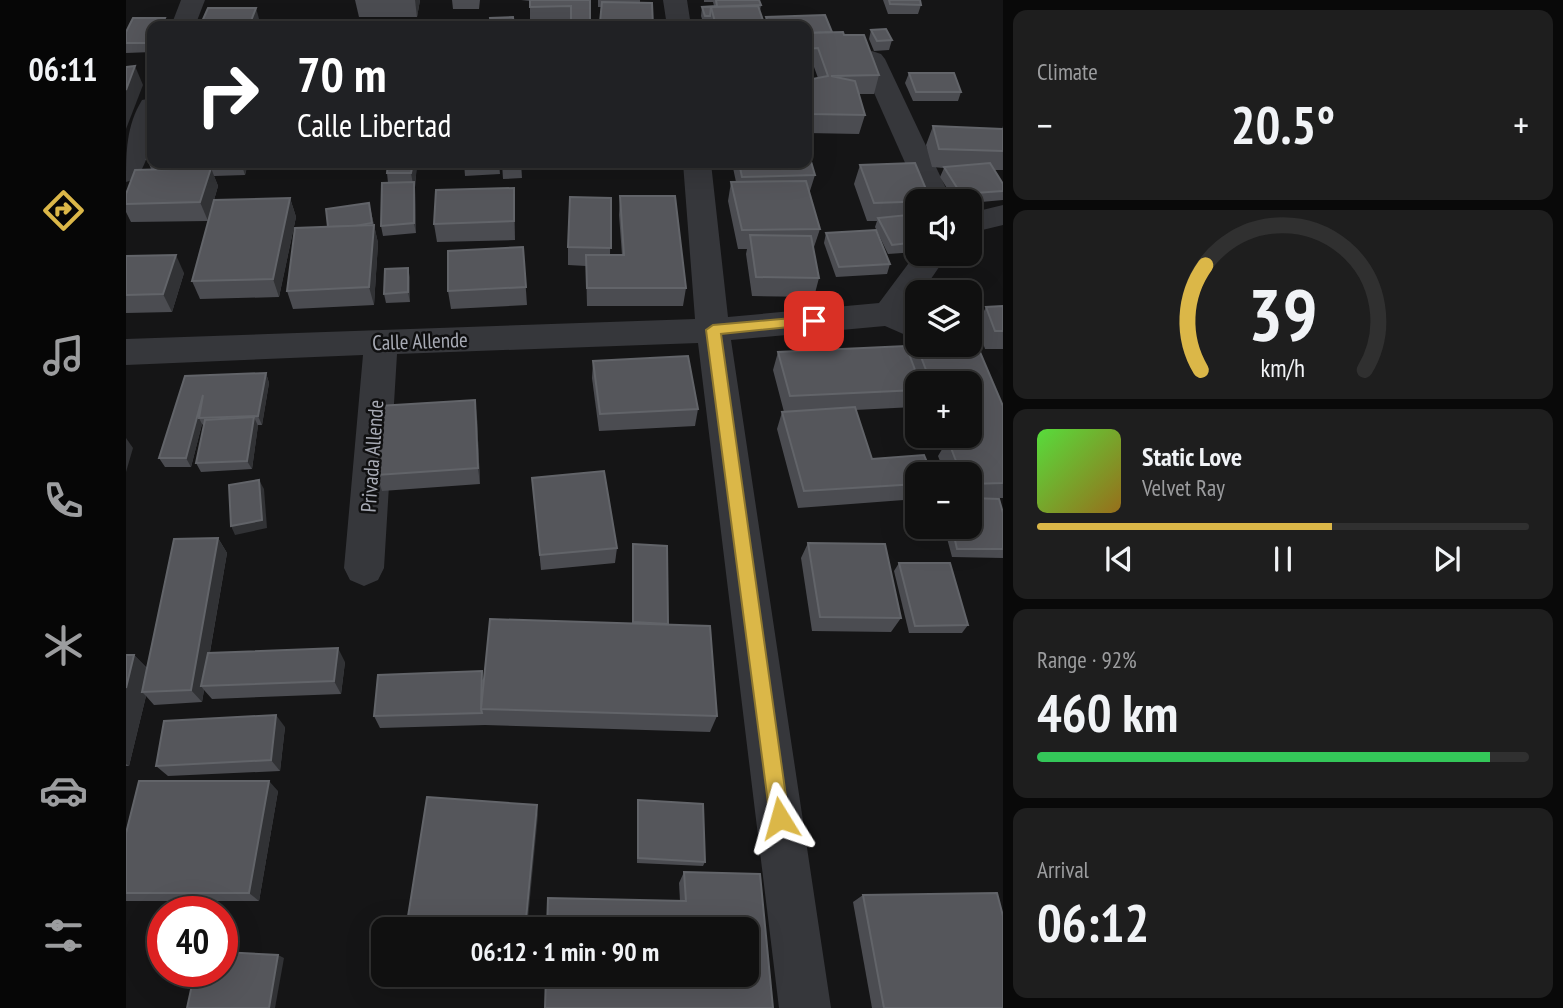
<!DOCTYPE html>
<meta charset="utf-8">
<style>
body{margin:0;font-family:"PT Sans Narrow",sans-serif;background:#1e1e1e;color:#f1f3f6;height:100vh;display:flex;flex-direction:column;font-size:26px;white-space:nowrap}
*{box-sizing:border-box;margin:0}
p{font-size:23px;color:#9c9d9f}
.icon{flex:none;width:38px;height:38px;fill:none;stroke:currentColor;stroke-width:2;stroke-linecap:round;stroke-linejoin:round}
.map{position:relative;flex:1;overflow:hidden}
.side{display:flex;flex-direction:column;gap:10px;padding:10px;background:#090909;width:560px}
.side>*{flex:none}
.top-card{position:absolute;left:21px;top:21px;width:665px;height:147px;border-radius:14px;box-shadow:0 7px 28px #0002,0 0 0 2px #303030;background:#202124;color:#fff;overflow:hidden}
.buttons{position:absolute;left:779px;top:189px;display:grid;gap:14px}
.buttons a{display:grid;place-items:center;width:77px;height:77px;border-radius:14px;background:#101010;box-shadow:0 7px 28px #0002,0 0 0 2px #303030;font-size:35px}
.speed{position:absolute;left:21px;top:896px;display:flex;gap:14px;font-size:35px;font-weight:700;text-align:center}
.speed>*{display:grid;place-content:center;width:91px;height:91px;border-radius:50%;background:#101010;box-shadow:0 7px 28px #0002,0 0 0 2px #303030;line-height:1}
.speed .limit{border:10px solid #d22;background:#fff;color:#111}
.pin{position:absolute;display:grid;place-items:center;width:60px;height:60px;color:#fff;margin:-30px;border-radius:14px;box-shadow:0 4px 10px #0006}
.me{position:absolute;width:77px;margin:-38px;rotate:352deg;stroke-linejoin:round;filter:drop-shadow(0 0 5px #0008)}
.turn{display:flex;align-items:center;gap:24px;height:147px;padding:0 35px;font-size:32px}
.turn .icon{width:91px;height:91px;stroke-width:2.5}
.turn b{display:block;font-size:49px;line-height:60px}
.big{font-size:52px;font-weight:700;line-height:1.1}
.side .tile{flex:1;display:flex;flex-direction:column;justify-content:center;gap:10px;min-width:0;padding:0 24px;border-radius:14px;background:#1e1e1e}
.side .dial{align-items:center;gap:0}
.dial svg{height:182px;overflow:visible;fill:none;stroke:#303030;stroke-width:7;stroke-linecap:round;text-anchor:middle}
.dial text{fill:#f1f3f6;stroke:none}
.song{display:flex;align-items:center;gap:21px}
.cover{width:84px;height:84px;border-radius:10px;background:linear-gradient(135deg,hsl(110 70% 55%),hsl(40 70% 35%))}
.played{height:7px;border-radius:4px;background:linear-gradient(90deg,#dbb748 60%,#303030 60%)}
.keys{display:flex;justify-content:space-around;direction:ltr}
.heat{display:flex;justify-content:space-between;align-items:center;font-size:38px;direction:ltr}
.charge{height:10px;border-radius:5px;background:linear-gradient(90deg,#34c759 92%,#303030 0)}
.trip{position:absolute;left:245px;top:917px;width:388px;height:70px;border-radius:14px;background:#101010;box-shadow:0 7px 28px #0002,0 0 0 2px #303030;font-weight:700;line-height:70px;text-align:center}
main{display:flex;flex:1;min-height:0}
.dock{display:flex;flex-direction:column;width:126px;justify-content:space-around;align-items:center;background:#060606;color:#9c9d9f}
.dock .icon{width:49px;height:49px}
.dock .on{color:#dbb748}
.dock b{font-size:32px;color:#f1f3f6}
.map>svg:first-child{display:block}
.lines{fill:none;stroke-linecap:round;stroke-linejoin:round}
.minor{fill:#36373b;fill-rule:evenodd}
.wall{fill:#4b4c51}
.shaded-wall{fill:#313235}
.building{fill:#55565b;stroke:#626469;stroke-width:2}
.route{fill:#dbb748;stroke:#8e772f;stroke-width:2}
.labels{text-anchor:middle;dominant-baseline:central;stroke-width:5;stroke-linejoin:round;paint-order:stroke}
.street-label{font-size:21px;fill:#a8abb5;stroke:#101011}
</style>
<main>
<nav class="dock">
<b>06:11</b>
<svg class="icon on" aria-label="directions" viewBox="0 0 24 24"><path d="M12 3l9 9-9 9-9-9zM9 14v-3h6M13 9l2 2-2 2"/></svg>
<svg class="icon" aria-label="music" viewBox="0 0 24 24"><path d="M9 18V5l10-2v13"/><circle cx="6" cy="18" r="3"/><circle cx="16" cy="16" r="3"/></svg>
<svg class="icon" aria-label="phone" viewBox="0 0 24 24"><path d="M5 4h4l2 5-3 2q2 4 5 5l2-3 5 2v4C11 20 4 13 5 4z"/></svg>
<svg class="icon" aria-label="climate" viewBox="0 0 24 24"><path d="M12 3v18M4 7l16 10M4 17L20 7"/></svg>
<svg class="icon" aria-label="car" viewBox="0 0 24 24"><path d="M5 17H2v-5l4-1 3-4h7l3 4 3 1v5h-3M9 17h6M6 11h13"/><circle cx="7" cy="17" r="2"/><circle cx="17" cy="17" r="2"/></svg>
<svg class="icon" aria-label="filters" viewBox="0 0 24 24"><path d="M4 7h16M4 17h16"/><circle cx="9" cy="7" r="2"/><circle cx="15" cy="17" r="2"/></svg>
</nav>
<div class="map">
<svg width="877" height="1008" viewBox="0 0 877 1008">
<rect width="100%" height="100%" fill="#151516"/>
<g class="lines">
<g class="minor">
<path d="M55 0H79L69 26H45Z"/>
<path d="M537 0H561L565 26H541Z"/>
<path d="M746 51 755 54 759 59 826 201H796L733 59 737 54Z"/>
<path d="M26 98C27 126 27 155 10 179L0 182C0 153 0 126 16 100Z"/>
<path d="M557 163H585L602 317 753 303 791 252 822 254 796 292H791V299L783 310 791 314V340L759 326 605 340 705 1008H653L572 343 271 354 258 568 252 580 238 586 224 580 218 568 237 355 0 365V339L569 319Z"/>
<path d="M877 205V225L844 233V213Z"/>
</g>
</g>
<g class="wall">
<path d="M229 0H294L291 17H233Z"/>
<path d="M326 0H354L353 9H327Z"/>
<path d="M395 0H464V22H474L475 7H472V0H514V3L527 26 445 24 404 25V1Z"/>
<path d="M578 0H633L635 5 634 11 639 25 640 17 699 15 706 32H717L718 35H738L753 75 748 94H733L739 115 733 134 681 133V80L692 78 688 67H681V26L578 25 575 16 576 7 588 6 587 2H578Z"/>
<path d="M757 0H794L795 5 792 14H762Z"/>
<path d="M39 18 42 26H26V52L0 53V32Z"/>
<path d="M745 30 766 40 763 50 748 51 743 39Z"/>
<path d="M783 73 835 92 832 101H787L779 83Z"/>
<path d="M807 126 876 129 877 126V170H868L877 184V200L844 203V201H829L814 177 818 168 806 167 800 145Z"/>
<path d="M26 143V163H122L119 175 88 176 92 186 82 221 5 222 0 212V194L25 169 21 159Z"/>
<path d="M291 163 289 187 290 233 257 236 255 226 262 183 261 173Z"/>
<path d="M338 163H373L374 174 339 176Z"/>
<path d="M376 163H395L396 178 377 179Z"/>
<rect x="464" y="163" width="34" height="1"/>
<rect x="506" y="163" width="28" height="6"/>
<path d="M606 163H681L689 175 683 194 694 229 688 247H687L693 278 688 297 626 296 620 254 621 249H612L602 201 605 182H610Z"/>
<path d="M734 165 791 201V252L762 254 749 227 751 221H741L728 184Z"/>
<path d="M388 188 389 240 311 242 308 224Z"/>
<path d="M494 196 560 288 557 306H461L460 266 442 265V247L485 198 484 255H496L493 215Z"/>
<path d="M164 198 170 217 153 297 74 299 66 281Z"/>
<path d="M243 203 252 243 248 305 167 309 161 291 202 227Z"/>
<path d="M700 233 764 264 761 274 710 277 698 243Z"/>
<path d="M397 247 401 305 325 309 322 291Z"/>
<path d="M0 256 58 273 46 312 0 313Z"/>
<path d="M284 277V302L260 303 258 294Z"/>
<path d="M877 306V349H859L851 325 860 307Z"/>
<path d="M789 341 877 406V498H871L877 513V558L826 557 818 527H844V474H819L812 456 821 441 819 436H844V383H791V400L788 407 729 410 746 459 791 474V499L672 508 651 429 656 412H658L647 370 652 352 783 354Z"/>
<path d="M467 361 572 409 569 426 473 431 466 378Z"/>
<path d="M140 373 143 383 136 425H132L126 469 75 472 70 463 78 426 76 424 65 467H39L33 458 59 376Z"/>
<path d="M351 417 354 484 256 491 251 475Z"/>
<path d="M406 478 491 548 489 563 415 570Z"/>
<path d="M92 538 101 553 84 652 219 662 215 694 86 699 78 690 76 702 28 705 20 696 3 766H0V655H8L21 668Z"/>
<path d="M682 543 775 618 765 632 686 631 675 558Z"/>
<path d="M507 544 542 625 591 716 584 732 359 725 254 728 248 716 358 679 506 623V552Z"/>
<path d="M773 563 842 625 836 633H783L768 571Z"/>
<path d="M159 727 154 771 42 776 30 766Z"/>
<path d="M152 791 133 901H0V833Z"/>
<path d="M512 800 579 862 577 866 511 863V805Z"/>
<path d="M558 872 647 1008 554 901 553 883Z"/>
<path d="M737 895 877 1008H746L727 902Z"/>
</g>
<g class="shaded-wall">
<path d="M289 0H294L291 17Z"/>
<path d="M130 8 135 26H123Z"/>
<path d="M39 18 42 26H35Z"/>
<path d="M9 66 17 85 0 129V90Z"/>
<path d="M115 163H122L119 175Z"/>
<path d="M287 163H291L289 187 290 233 288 223V190L285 173Z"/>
<path d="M85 168 92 186 82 221 74 202Z"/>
<path d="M164 198 170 217 153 297 147 279Z"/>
<path d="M243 203 252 243 248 305 243 287 205 239Z"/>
<path d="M50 255 58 273 46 312 37 294Z"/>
<path d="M282 268 284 277V302L282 292Z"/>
<path d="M140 373 143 383 136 425 132 416Z"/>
<path d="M77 395 73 418 76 424 65 467 60 458Z"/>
<path d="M349 400 351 417 354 484 352 468Z"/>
<path d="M128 417 132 426 126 469 121 461Z"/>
<path d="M0 438 7 448 0 472Z"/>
<path d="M133 480 138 489 141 528 109 535 105 526Z"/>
<path d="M92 538 101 553 78 686H75L78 690 76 702 65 690Z"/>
<path d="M212 648 219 662 215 694 208 681Z"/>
<path d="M8 655 25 673 16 692 20 696 3 766 0 764V688Z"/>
<path d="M150 715 159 727 154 771 145 760Z"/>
<path d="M143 781 152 791 133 901 123 893Z"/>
<path d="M411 805 412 815 401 929H399Z"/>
<path d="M152 955 158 958 149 1008H143Z"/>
</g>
<g class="building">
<path d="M404 0H464V22H523V26H445V6L404 7Z"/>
<path d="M590 0H633L635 5 585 7 584 16H579L576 7 591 6Z"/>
<path d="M763 0H794L795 5 764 4Z"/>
<path d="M476 2 526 3 527 26H523V22H474Z"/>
<path d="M632 6 639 26H590L585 7Z"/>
<path d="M82 8H130L123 26H74Z"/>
<path d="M699 15 706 32 681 33V26H643L640 17Z"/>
<path d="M387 17 388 26H365L364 18Z"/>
<path d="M7 18H39L35 26H26V43H0V32Z"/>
<path d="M760 29 766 40 751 41 745 30Z"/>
<path d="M717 32 718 35H738L753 75 705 76 729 81 739 115 685 114 681 96V80L702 76 692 48 681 49V33Z"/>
<path d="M9 66 0 90V67Z"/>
<path d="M783 73H828L835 92H790Z"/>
<path d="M807 126 877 129V151L813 149Z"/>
<path d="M26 143V159H21Z"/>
<path d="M681 148 689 175 616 177 613 163H681Z"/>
<path d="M262 163H287L285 173H261Z"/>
<path d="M338 163H373V164L338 166Z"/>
<path d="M376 163H395V168L376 169Z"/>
<path d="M789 163 805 201 748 203 734 165Z"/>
<path d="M864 163 877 184V191L835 194 818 167Z"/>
<path d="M85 168 74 202 0 204V194L9 170Z"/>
<path d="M680 181 694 229 616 230 605 182Z"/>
<path d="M288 182V223L255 226 256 183Z"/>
<path d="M388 188V221L308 224 310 190Z"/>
<path d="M494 196H549L560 288H461L460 255H498Z"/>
<path d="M444 197 485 198V248L442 247Z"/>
<path d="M164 198 147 279 66 281 88 200Z"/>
<path d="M243 203 246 223 229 226 202 227 200 209Z"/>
<path d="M791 214V242L766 245 752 218Z"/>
<path d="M248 225 243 287 161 291 169 228Z"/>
<path d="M750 230 764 264 713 267 700 233Z"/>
<path d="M624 235 685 236 693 278 630 277Z"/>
<path d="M397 247 400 287 322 291V251Z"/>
<path d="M50 255 37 294 0 295V256Z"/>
<path d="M282 268V292L258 294 259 269Z"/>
<path d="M877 306V331H869L860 307Z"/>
<path d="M844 338H848L877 406V483L844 484V474H835L822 440 836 439 835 436H844V383H805L789 341H791V345H844Z"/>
<path d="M780 346 794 383H791V390L664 396 652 352Z"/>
<path d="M562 356 572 409 474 414 467 361Z"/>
<path d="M140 373 132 416 73 418 77 395 60 458H33L59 376Z"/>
<path d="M349 400 352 468 251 475 253 406Z"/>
<path d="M729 407 746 459 798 455 806 474H791V484L678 491 656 412Z"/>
<path d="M128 417 121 461 70 463 79 420Z"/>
<path d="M478 471 491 548 414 555 406 478Z"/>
<path d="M133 480 136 520 105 526 103 485Z"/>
<path d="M844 498 873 499 877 513V549H831L826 527H844Z"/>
<path d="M92 538 65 690 16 692 48 539Z"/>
<path d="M682 543 759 544 775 618 694 617Z"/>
<path d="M507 544 541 546 542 624 507 622Z"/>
<path d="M773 563H824L842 625 789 626Z"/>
<path d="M364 619 584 626 591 716 355 709Z"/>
<path d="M212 648 208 681 75 686 82 653Z"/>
<path d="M0 655H8L0 688Z"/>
<path d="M356 671 355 709 356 713 248 716 252 675Z"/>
<path d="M150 715 145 760 30 766 38 721Z"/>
<path d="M13 781H143L123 893H0V833Z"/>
<path d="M301 797 411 805 399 929H280Z"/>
<path d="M512 800 577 804 579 862 512 858Z"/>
<path d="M558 872 634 874 647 1008H419L420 975H621V929H421L422 898 560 901Z"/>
<path d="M871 893 877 916V1008H758L737 895Z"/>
<path d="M96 952 152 955 143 1008H61L69 971H96Z"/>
</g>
<path class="route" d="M688 316 693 317V324L595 334 663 818 661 825 654 828 647 825 644 818 580 330 587 325Z"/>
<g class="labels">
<g class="street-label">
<text transform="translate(294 341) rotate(-2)">Calle Allende</text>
<text transform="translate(246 456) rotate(-86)">Privada Allende</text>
</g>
</g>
</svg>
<div class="buttons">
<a><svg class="icon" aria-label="sound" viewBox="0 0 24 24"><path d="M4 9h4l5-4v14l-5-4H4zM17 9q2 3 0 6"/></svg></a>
<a><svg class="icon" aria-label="layers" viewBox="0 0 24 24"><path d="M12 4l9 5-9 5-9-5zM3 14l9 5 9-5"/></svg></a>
<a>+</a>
<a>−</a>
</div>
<div class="speed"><div class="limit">40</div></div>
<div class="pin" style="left:688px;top:321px;background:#d93025"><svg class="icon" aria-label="arrive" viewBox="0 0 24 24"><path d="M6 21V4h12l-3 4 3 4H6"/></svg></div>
<svg class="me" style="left:654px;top:818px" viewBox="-20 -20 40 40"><path d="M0-17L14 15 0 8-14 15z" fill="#dbb748" stroke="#fff" stroke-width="4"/></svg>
<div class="trip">06:12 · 1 min · 90 m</div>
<div class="top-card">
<div class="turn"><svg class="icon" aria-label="right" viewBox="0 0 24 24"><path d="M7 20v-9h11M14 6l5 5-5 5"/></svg><div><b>70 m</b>Calle Libertad</div></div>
</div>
</div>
<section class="side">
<div class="tile"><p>Climate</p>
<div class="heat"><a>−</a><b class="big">20.5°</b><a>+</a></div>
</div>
<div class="tile dial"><svg viewBox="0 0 100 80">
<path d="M14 69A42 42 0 1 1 86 69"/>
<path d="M14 69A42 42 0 0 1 16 23" stroke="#dbb748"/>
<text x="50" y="56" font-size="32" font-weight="700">39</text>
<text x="50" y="72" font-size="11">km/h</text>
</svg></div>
<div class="tile">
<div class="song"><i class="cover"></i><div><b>Static Love</b><p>Velvet Ray</p></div></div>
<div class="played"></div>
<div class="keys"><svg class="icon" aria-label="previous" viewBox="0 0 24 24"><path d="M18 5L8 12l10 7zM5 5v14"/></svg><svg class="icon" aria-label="pause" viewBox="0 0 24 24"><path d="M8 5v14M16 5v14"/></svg><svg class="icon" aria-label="next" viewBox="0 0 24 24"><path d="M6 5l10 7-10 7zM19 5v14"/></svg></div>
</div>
<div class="tile"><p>Range · 92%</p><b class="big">460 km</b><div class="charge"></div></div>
<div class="tile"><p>Arrival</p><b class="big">06:12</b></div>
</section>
</main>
